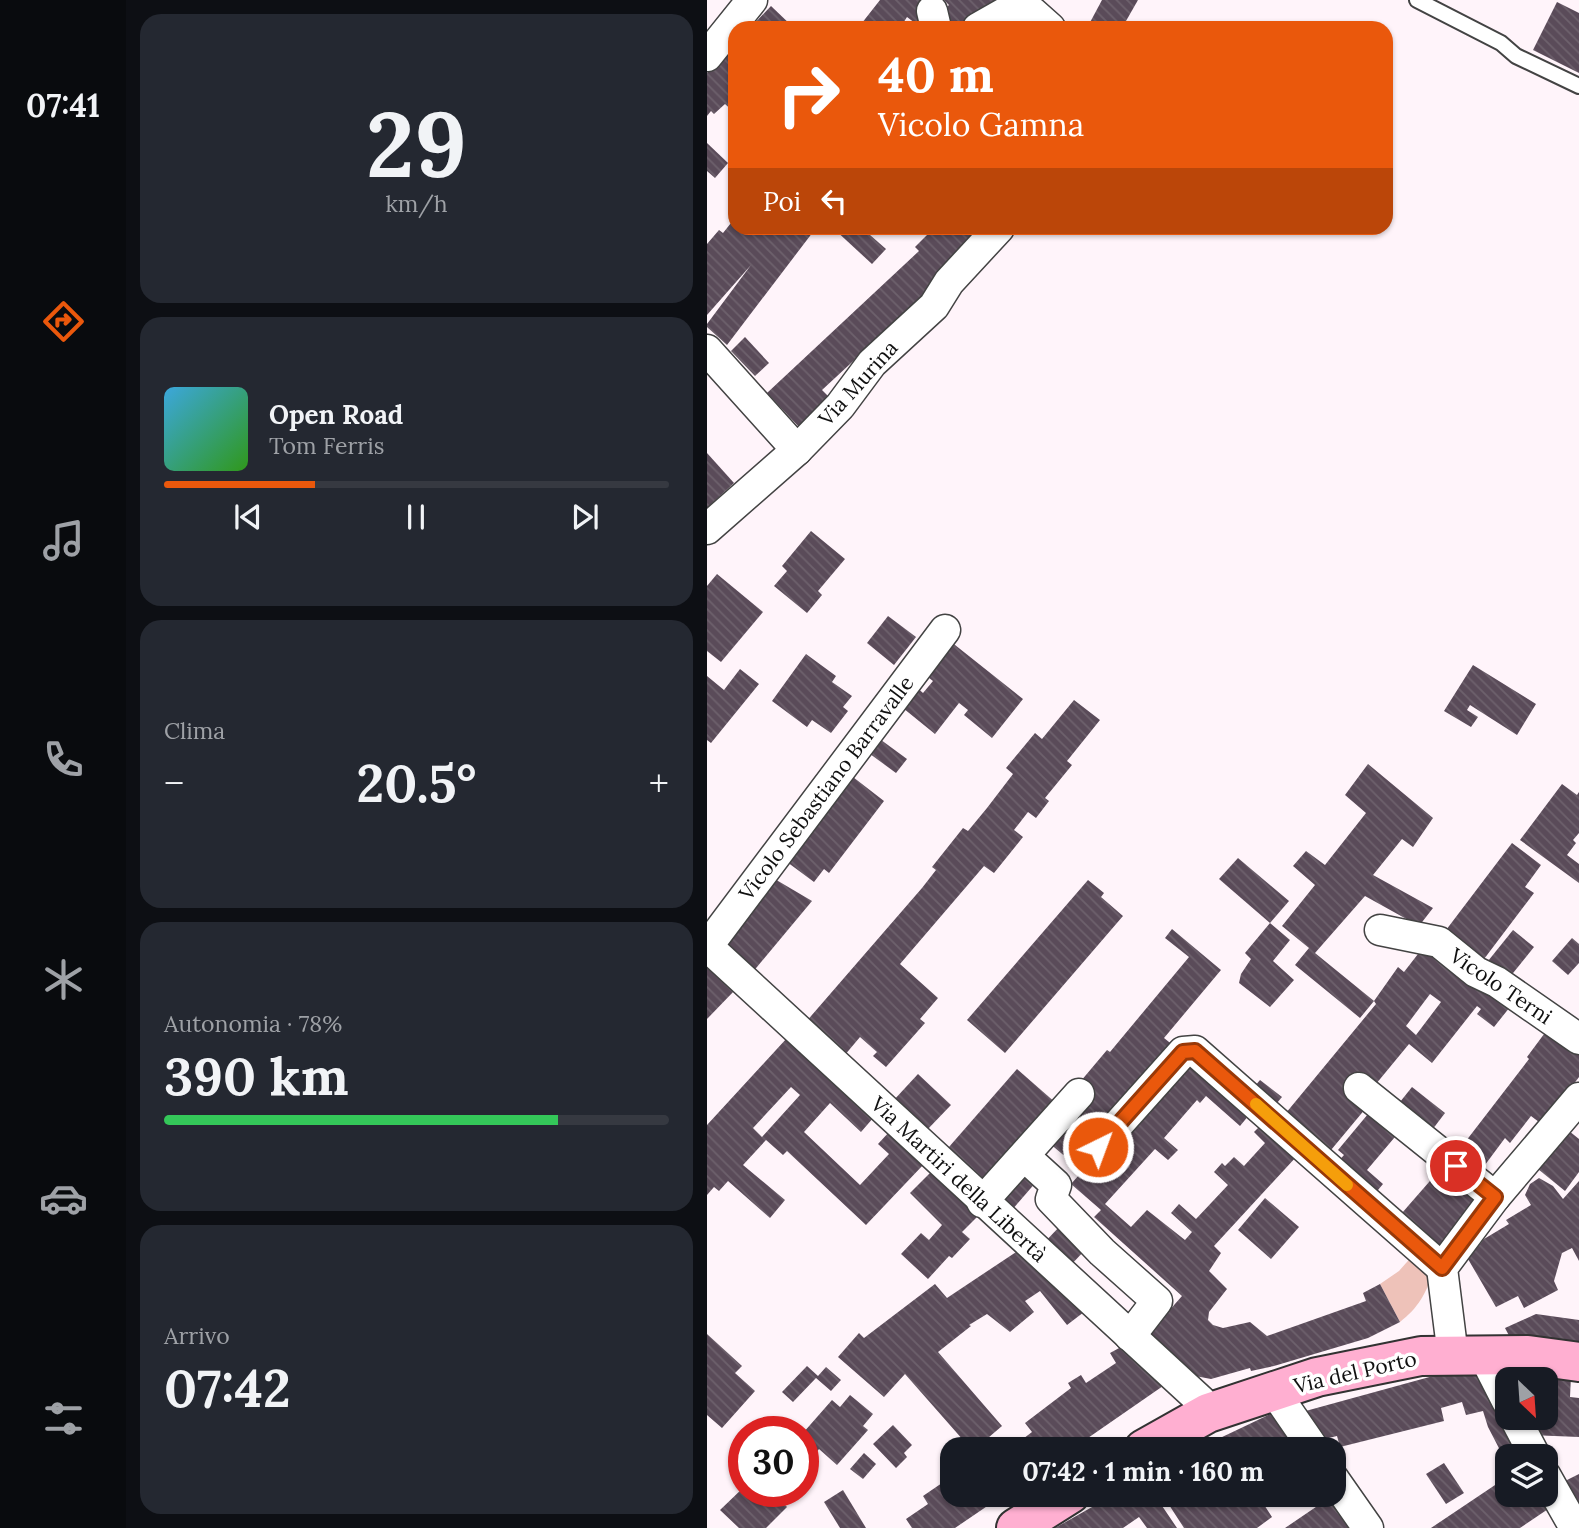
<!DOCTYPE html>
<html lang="it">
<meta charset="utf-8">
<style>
body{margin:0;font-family:Lora,serif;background:#242831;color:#f1f3f6;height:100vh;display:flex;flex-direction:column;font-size:26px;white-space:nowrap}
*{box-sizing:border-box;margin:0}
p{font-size:23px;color:#9ea1a6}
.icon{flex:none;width:38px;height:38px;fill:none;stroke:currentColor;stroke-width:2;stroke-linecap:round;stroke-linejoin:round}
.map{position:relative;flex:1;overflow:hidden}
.side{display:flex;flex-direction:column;gap:14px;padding:14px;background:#0d0f14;width:581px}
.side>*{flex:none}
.guide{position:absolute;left:21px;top:21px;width:665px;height:214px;border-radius:21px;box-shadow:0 2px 5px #0004;background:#ea580c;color:#fff;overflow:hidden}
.needle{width:46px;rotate:155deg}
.tools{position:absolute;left:788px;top:1367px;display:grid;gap:14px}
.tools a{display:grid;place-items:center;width:63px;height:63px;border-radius:14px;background:#171b24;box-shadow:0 2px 5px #0004;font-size:35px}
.speed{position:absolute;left:21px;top:1416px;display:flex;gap:14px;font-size:35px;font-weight:700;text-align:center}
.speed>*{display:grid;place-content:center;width:91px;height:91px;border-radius:50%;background:#171b24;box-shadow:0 2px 5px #0004;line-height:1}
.speed .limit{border:10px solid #d22;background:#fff;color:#111}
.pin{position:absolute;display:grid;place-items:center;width:60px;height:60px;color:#fff;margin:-30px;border:4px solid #fff;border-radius:50%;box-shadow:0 2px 7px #0007}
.me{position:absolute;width:77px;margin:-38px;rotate:42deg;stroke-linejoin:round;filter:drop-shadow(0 0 5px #0008)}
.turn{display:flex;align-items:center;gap:24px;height:147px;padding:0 35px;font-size:32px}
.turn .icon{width:91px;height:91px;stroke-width:2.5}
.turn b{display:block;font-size:49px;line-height:60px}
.then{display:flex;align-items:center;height:66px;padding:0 35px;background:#0003;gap:14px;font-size:26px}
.big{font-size:52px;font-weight:800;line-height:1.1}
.side .widget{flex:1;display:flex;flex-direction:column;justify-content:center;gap:10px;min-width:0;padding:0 24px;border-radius:21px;background:#242831}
.side .dial{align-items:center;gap:0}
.dial b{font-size:91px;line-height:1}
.song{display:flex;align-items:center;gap:21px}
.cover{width:84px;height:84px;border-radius:10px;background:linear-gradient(135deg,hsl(200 70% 55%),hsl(110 70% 35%))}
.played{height:7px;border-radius:4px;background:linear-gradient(90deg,#ea580c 30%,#363941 30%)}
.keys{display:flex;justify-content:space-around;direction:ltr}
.heat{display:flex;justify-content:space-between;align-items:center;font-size:38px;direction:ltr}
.charge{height:10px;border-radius:5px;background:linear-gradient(90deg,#34c759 78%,#363941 0)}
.trip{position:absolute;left:233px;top:1437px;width:406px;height:70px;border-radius:21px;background:#171b24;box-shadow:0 2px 5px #0004;font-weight:800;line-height:70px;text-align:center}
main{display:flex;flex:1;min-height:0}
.dock{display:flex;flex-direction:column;width:126px;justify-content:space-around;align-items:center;background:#090b0e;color:#9ea1a6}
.dock .icon{width:49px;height:49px}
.dock .selected{color:#ea580c}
.dock b{font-size:32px;color:#f1f3f6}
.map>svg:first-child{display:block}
.grass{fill:#eec2b9}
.building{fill:url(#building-back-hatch);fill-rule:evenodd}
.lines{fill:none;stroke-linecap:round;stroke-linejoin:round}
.service-casing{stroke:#434343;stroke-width:18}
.minor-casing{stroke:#434343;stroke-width:33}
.secondary-casing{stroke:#323232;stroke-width:42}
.service{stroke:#fff;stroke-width:14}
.minor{stroke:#fff;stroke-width:30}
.secondary{stroke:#ffafd1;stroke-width:38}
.route-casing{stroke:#983908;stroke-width:18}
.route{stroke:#ea580c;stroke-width:12}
.slow{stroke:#f59e0b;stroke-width:12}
.labels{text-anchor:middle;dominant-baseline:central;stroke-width:7;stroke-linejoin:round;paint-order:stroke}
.street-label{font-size:21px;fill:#101010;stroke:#fff}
</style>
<main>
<nav class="dock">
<b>07:41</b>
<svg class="icon selected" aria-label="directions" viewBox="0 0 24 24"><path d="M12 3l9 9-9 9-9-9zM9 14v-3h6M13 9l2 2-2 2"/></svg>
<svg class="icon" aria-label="music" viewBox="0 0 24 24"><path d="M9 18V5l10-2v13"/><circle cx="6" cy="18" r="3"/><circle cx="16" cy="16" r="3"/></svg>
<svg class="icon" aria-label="phone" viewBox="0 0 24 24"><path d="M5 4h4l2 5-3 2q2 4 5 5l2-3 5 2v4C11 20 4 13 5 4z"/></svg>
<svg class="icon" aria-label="climate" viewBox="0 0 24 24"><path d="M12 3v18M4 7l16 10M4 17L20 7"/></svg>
<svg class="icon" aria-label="car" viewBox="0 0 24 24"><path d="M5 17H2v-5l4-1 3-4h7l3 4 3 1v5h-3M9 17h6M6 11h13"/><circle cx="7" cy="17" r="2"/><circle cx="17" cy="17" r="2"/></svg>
<svg class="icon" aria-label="filters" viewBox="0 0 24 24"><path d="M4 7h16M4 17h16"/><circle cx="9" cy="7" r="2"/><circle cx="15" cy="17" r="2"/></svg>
</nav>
<section class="side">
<div class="widget dial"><b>29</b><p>km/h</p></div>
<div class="widget">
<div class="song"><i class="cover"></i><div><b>Open Road</b><p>Tom Ferris</p></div></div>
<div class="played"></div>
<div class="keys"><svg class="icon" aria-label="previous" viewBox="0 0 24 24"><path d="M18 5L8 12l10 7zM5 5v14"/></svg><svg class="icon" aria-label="pause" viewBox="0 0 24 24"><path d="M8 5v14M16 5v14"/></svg><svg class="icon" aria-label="next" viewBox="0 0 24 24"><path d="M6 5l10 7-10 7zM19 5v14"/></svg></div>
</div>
<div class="widget"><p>Clima</p>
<div class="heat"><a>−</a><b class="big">20.5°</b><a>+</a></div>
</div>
<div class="widget"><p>Autonomia · 78%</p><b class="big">390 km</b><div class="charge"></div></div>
<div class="widget"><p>Arrivo</p><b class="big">07:42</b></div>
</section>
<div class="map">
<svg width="872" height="1528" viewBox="0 0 872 1528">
<defs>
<pattern id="building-back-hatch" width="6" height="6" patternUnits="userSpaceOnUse" patternTransform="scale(1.75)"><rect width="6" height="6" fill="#5a4b59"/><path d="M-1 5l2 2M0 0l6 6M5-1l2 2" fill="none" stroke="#6d616c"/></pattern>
</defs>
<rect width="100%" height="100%" fill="#fff4fa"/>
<path class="grass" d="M707 1254 726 1272C719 1294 711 1308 693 1322L673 1284 692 1271Z"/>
<g class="building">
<path d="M173 0H215L221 15 212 26 200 17 193 28H151Z"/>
<path d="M237 0H288L257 28H241L230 16 242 5Z"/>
<path d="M395 0H431L415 28H380Z"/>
<path d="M850 2 872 13V73L826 50Z"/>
<path d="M64 6 87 28H43Z"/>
<path d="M28 43V88L26 91 28 93V113L18 104 7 114 4 111 0 116V73Z"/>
<path d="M0 143 21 163 8 178 0 171Z"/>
<path d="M28 218V228H109L20 345 0 327V324L44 265 0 315V244L12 230 16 233Z"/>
<path d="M126 228H155L179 249 165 264Z"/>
<path d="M236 228H285L237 277 115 390 123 398 92 427 60 393 212 251 208 247 226 229 232 233Z"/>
<path d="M38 337 62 363 48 376 24 351Z"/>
<path d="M0 453 27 483 0 508Z"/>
<path d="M104 531 138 559 111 591 115 595 100 613 67 586 80 571 75 566Z"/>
<path d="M10 574 56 612 14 662 0 651V586Z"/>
<path d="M181 616 209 637 187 665 160 643Z"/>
<path d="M243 641 316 699 285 738 257 715 261 710 252 703 228 734 191 704 207 685 216 693 226 681 217 674Z"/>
<path d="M99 654 129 676 125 682 145 696 136 707 141 711 124 733 105 720 100 727 65 701Z"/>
<path d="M766 665 829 704 810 735 763 705 760 710 771 717 764 727 737 711Z"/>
<path d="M33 669 52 684 4 743 0 740V676L17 690Z"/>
<path d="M367 700 393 720 360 761 365 765 338 798 342 801 329 818 321 812 307 830 316 837 287 873 277 866 193 964 231 998 213 1019 218 1023 179 1067 166 1056 170 1052 153 1037 137 1056 98 1023 215 888 229 870 225 867 256 828 261 831 280 808 306 774 299 768 328 733 335 739Z"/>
<path d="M170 737 200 759 189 773 159 751Z"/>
<path d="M661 764 726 818 706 847 695 839 666 875 726 908 712 926 658 896 608 953 667 1001 653 1018 588 965 602 948 575 926 608 885 586 866 599 851 618 865 659 813 638 795Z"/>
<path d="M146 777 177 801 122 873 117 869 107 882 80 862Z"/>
<path d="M855 784 870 795 872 792V833L866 840 869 843 860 855 872 864V883L813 840Z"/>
<path d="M805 843 834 865 818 887 827 893 771 967 733 938Z"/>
<path d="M531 858 582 901 563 923 512 879Z"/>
<path d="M66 878 105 901 45 973 12 943Z"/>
<path d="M381 880 397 893 394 897 416 916 298 1053 260 1020Z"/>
<path d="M563 923 583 940 566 961 587 980 563 1007 532 983 534 974 544 959 538 953Z"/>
<path d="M465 929 514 970 457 1038 467 1046 367 1164 341 1142 368 1088 400 1050 403 1052 482 957 458 938Z"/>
<path d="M806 930 827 947 798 983 777 966Z"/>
<path d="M865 938 872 944V963L861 975 845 961Z"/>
<path d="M718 945 807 1002 787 1027 770 1014 774 1009 770 1006 725 1063 702 1044 664 1090 659 1108 619 1156 574 1119 669 1004 667 1001 691 967 697 972ZM723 994 734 1002 709 1035 699 1026Z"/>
<path d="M0 962 29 989 0 1019Z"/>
<path d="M843 1026 872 1047V1077L836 1125 824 1116 803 1143 798 1138 772 1173 752 1150 822 1059 820 1057Z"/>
<path d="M80 1038 167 1117 154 1132 123 1103 97 1132 153 1185 182 1154 171 1144 183 1131 217 1164 159 1225 80 1151 76 1155 59 1140 36 1165 78 1200 63 1218 21 1181 12 1191 7 1187 0 1195V1125ZM84 1087 93 1095 55 1137 46 1128Z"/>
<path d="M481 1052 547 1109 533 1126 499 1096 493 1103 490 1100 457 1138 471 1150 461 1160 448 1149 398 1204 424 1227 440 1210 478 1240 485 1232 464 1213 472 1204 489 1219 521 1185 507 1172 515 1163 518 1166 527 1157 537 1166 558 1143 547 1132 555 1124 590 1156 507 1246 514 1253 502 1271 520 1289 502 1312 501 1320 506 1325 516 1328 543 1322 560 1336 659 1301 656 1293 673 1284 693 1322 661 1338 567 1366 544 1371 543 1368 504 1379 483 1375 438 1338 475 1296 387 1217 394 1210 364 1184Z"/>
<path d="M310 1069 350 1104 275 1189 235 1155Z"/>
<path d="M211 1074 244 1105 219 1131 186 1101Z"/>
<path d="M553 1080 575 1097 564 1110 543 1092Z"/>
<path d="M705 1087 738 1113 722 1134 689 1107Z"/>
<path d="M666 1108 693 1131 660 1170 676 1184 666 1196 628 1165 637 1155 631 1150Z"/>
<path d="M862 1131 872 1139V1172L858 1191 831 1169Z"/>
<path d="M736 1166 773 1199 726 1254 688 1221Z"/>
<path d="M314 1167 330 1181 304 1211 288 1197Z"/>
<path d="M226 1170 272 1215 255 1232 263 1239 245 1258 242 1256 221 1279 194 1254 214 1233 222 1240 235 1225 203 1193Z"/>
<path d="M832 1178 846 1186 856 1199 872 1181V1261L865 1248 855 1253 847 1281 851 1290 817 1308 811 1296 789 1307 761 1259 777 1239 802 1224 799 1220 824 1205 818 1195 823 1184Z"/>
<path d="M558 1198 592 1227 564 1259 531 1230Z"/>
<path d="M354 1225 380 1248 361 1268 335 1245Z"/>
<path d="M312 1250 377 1312 360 1325 333 1291 318 1301 327 1312 303 1332 280 1314 262 1325 264 1326 231 1352 295 1426 268 1449H264L198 1374 177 1397 131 1357 152 1333 157 1338 228 1284 240 1298Z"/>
<path d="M829 1314 872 1320V1353L807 1345 798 1328Z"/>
<path d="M0 1334 35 1366 28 1373 48 1391 15 1428 0 1415Z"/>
<path d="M414 1347 456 1386 365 1449H303L325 1432 318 1423 364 1388 361 1383 374 1375 379 1383 409 1363 403 1353Z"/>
<path d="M100 1366 111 1376 119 1367 134 1380 124 1391 109 1378 86 1402 75 1392Z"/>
<path d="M778 1371 818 1445 796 1456 781 1427 776 1411 759 1415 755 1402 734 1408 737 1421 633 1447 630 1436 605 1442 595 1412 737 1373Z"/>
<path d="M839 1375 864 1376 863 1397 872 1398V1437L823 1435 815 1418H838Z"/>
<path d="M143 1395 166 1414 156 1426 161 1430 130 1465 112 1449 96 1468V1433L125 1400 133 1407Z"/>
<path d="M574 1409 600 1449H490Z"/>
<path d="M186 1425 205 1445 197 1453 200 1457 189 1468 166 1444Z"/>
<path d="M157 1453 169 1464 156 1479 143 1469Z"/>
<path d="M737 1463 757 1493 739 1504 719 1474Z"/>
<path d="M872 1474V1525L852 1484Z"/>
<path d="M800 1477V1494H838L850 1503 813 1528H724Z"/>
<path d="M235 1483 242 1492 245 1490V1494H298L248 1528H205L199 1519 221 1504 216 1496Z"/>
<path d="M37 1487V1491H65L80 1507 59 1528H32L13 1510Z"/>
<path d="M136 1490 159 1528H133L117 1502Z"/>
<path d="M408 1494H447L470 1528H440L432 1517 416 1528H348Z"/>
<path d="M455 1494H524L525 1497 529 1494H550L565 1517 550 1528H477Z"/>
<path d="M628 1494 648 1528H578Z"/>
</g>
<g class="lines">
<defs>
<path id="service" d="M710 0 794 43 809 56 872 86"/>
<g id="minor">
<path d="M225 11 229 28"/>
<path d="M271 28 301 11 325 12 343 28"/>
<path d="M0 56 45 0"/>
<path d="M0 350 90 450"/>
<path d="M0 529 90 450 133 406 165 363 227 306 242 282 292 228"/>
<path d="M673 930 732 942 769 972 790 982 872 1039"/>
<path d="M0 946 494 1401 501 1413"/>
<path d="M0 947 238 630"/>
<path d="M652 1088 788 1197"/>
<path d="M391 1147 476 1052 488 1051 735 1268"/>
<path d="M327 1165 349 1185 344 1199 395 1252 450 1301 423 1336"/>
<path d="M275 1202 372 1094"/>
<path d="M776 1354 800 1401"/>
<path d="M746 1356 735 1268 788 1197 872 1098"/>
<path d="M567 1391 607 1449"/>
<path d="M808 1418 828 1456"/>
<path d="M838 1475 868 1528"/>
<path d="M626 1478 661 1528"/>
</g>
<g id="secondary">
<path d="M437 1449 501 1413 610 1377 714 1356 821 1355 872 1362"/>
<path d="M309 1528 363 1494"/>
</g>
</defs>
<use href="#service" class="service-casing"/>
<use href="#minor" class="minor-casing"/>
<use href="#secondary" class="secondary-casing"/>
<use href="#service" class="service"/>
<use href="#minor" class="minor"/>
<use href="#secondary" class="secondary"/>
</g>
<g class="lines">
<defs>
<path id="route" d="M391 1147 476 1052 488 1051 735 1268 788 1197 749 1166"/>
</defs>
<use href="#route" class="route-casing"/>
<use href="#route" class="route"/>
<path class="slow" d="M549 1104 640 1185"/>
</g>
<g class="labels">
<g class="street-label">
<text transform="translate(151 383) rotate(-48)">Via Murina</text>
<text transform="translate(119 788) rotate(-53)">Vicolo Sebastiano Barravalle</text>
<text transform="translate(794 986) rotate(34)">Vicolo Terni</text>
<text transform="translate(252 1179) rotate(43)">Via Martiri della Libertà</text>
<text transform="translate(648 1372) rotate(-13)">Via del Porto</text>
</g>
</g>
</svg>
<div class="tools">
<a><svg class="needle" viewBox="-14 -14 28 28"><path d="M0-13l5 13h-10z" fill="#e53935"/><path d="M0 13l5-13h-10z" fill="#9ea1a6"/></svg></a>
<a><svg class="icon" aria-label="layers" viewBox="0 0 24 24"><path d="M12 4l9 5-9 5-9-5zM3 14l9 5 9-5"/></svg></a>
</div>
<div class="speed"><div class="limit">30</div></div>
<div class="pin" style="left:749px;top:1166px;background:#d93025"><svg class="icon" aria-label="arrive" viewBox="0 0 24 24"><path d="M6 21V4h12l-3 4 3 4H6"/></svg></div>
<svg class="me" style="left:391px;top:1147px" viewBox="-20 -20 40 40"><circle r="17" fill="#ea580c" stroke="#fff" stroke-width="3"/><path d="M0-11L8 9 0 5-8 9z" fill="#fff"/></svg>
<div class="trip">07:42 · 1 min · 160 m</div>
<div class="guide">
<div class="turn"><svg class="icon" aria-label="right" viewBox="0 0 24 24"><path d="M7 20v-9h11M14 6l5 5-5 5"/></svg><div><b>40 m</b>Vicolo Gamna</div></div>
<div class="then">Poi<svg class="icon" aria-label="left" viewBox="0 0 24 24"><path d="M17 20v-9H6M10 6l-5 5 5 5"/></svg></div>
</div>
</div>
</main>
